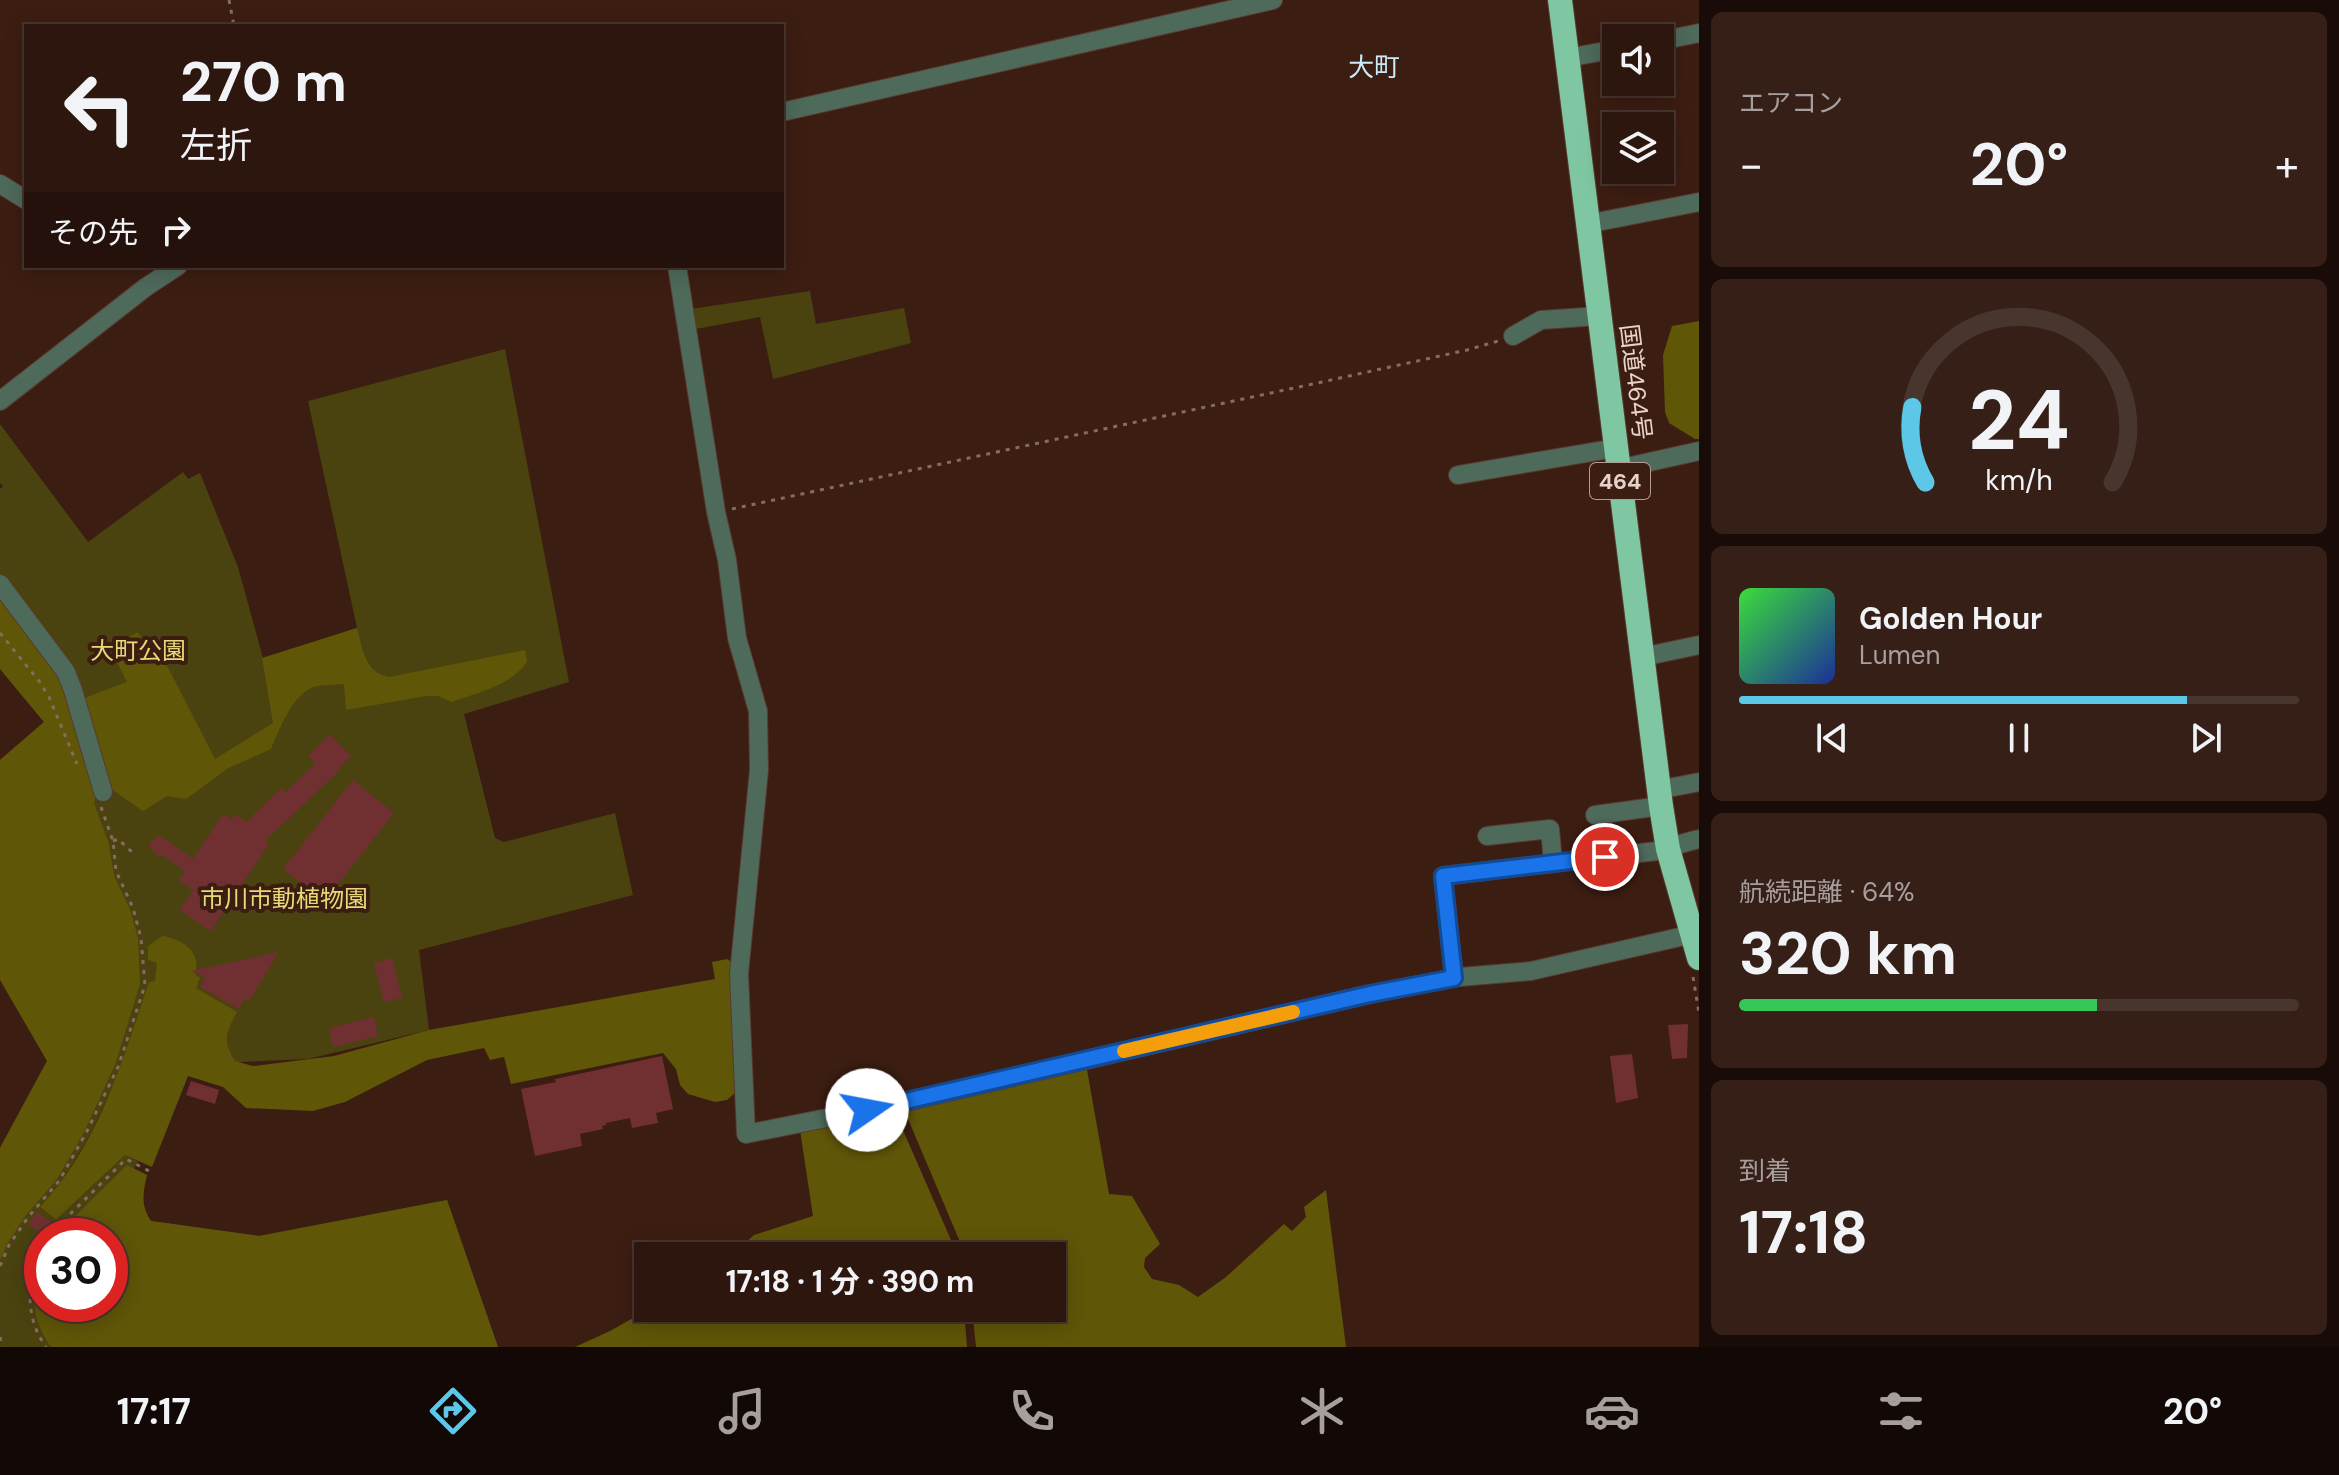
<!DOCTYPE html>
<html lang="ja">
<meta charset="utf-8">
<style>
body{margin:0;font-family:"DM Sans","Noto Sans JP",sans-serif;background:#351f17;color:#f1f3f6;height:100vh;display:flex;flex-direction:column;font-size:30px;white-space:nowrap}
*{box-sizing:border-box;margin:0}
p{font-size:26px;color:#a79f9e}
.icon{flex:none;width:44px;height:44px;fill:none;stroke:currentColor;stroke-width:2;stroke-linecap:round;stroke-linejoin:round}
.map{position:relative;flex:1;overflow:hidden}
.sheet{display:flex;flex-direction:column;gap:12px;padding:12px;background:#190c08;width:640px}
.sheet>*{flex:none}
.guide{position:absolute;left:24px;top:24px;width:760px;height:244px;border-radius:0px;box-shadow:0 4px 20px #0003,0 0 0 2px #48352e;background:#2d160e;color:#f1f3f6;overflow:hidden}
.controls{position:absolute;left:1602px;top:24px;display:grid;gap:16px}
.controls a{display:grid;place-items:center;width:72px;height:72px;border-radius:0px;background:#2d160e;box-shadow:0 4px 20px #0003,0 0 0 2px #48352e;font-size:40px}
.speed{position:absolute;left:24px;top:1218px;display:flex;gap:16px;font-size:40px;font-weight:700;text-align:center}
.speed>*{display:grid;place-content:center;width:104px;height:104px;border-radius:50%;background:#2d160e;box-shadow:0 4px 20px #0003,0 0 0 2px #48352e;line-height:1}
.speed .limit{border:12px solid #d22;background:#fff;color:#111}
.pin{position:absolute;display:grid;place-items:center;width:68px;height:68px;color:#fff;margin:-34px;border:4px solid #fff;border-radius:50%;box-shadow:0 2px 8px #0007}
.me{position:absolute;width:88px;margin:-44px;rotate:78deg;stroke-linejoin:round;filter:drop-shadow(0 0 6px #0008)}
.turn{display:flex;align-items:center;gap:28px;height:168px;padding:0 24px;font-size:36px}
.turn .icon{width:104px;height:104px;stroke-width:2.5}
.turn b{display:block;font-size:56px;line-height:68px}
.then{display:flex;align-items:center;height:76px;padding:0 24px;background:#0003;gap:16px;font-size:30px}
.big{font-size:60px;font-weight:700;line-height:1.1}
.sheet .tile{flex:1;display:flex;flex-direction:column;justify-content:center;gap:12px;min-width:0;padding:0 28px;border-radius:12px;background:#351f17}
.sheet .dial{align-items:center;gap:0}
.dial svg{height:208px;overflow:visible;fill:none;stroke:#48352e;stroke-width:7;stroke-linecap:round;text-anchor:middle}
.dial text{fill:#f1f3f6;stroke:none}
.song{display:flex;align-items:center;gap:24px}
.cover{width:96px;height:96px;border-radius:12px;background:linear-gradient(135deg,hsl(120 70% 55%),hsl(230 70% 35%))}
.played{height:8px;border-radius:4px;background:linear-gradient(90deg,#5dc7e8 80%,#48352e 80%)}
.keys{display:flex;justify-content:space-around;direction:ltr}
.heat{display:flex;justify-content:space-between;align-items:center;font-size:44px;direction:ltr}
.charge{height:12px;border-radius:6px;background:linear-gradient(90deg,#34c759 64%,#48352e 0)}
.trip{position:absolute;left:634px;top:1242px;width:432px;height:80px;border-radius:0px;background:#2d160e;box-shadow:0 4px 20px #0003,0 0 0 2px #48352e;font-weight:700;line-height:80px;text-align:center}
.dock{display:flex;height:128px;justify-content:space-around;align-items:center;background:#120906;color:#a79f9e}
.dock .icon{width:56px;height:56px}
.dock .current{color:#5dc7e8}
.dock b{font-size:36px;color:#f1f3f6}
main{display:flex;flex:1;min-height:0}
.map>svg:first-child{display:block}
.green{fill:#4a430f;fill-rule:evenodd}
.forest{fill:#605608}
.building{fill:#703031}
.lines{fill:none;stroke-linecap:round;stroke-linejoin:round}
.minor-casing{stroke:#583a30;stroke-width:20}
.highway-casing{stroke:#583a30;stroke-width:26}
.path{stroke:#866b62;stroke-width:3;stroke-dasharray:4 6;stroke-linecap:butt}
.minor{stroke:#4e6a5b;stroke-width:18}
.highway{stroke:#7fc7a3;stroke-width:24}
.route-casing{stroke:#114b97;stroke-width:20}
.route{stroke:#1a73e8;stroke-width:14}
.slow{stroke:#f59e0b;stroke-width:14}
.labels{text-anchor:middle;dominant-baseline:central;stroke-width:8;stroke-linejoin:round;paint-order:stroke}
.shield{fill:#3c1d12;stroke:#b49c94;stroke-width:2}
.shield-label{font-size:22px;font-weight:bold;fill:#e8d3cc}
.street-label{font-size:24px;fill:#e8d3cc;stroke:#3c1d12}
.park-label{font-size:24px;fill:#e7d977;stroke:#3c1d12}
.neighbourhood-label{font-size:26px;fill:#c8ebf7;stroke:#3c1d12}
</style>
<main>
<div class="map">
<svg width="1699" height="1347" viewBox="0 0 1699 1347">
<rect width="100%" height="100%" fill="#3c1d12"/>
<g class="green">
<path d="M810 291 816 324 904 308 911 343 773 379 760 317 696 329 691 309Z"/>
<path d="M505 349 569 682 464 714 495 838 504 842 615 813 633 895 419 950 429 1030 308 1059 122 1067C98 1119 79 1164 40 1207L56 1220 125 1155 138 1161 134 1169 147 1175C143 1192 140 1205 151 1221L259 1236 447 1200 498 1347H0V1148L47 1061 0 760 44 722 0 669V489L3 486 0 483V424L88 542 183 472 188 479 200 473 238 567 263 658 357 628 308 401ZM42 1236H110V1304H42Z"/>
</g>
<g class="forest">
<path d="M1699 321V439H1695L1669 423 1665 412 1663 355 1672 326Z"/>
<path d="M0 594 61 676 97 794 94 803 109 844 114 876 130 909 138 938 140 984 115 1065 84 1132 57 1179 26 1215 7 1244 0 1260V1148L47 1061 0 980V760L44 722 0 669Z"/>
<path d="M357 628C363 649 364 672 389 677L525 650 527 662C510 686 479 692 452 702L438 696H426L346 710 344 684C335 685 319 684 311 688 291 698 279 730 271 749L227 769 186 799 167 796 143 811 111 789 82 699 127 682 110 648 138 632 151 657 160 652 215 759 273 723 262 658Z"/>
<path d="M162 936C182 939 202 952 195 974L200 978 196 988 237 1012C226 1033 222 1039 235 1061L253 1066 334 1056 429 1030 715 979 712 962 727 959 733 963 737 1091 727 1100 715 1102 688 1094 680 1085 676 1069 663 1053 511 1084 504 1057 490 1060 484 1048 427 1060 345 1102 313 1111 246 1108 223 1087 188 1076 152 1167 125 1155 56 1220 40 1207C99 1143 122 1063 149 982L155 981 157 963 148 960V946Z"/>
<path d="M1086 1064 1109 1194 1132 1196 1160 1244 1145 1258 1144 1267 1152 1279 1179 1285 1198 1297 1226 1277 1284 1224 1292 1231 1306 1217 1304 1207 1326 1190 1346 1347H976L972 1308H1052V1256H966L903 1107Z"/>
<path d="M895 1112 958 1256H730L754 1235 813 1216 800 1130Z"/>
<path d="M127 1165 147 1175C143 1192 140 1205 151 1221L259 1236 447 1200 498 1347H51C29 1315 32 1295 42 1259V1304H110V1236H55Z"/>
<path d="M651 1308H964L967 1347H575L610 1331Z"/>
</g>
<g class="building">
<path d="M330 734 351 756 338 769 340 770 265 841 269 844 211 931 180 910 193 890 179 880 185 871 162 855 159 857 148 845 159 835 193 859 223 814 232 819 235 814 246 822 281 788 286 792 316 763 308 756Z"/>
<path d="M353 780 394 813 324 902 283 869Z"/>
<path d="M279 952 249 1001 244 999 239 1009 200 987 205 977 191 971Z"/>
<path d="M392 958 402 998 384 1002 374 963Z"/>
<path d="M374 1017 378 1036 333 1047 329 1028Z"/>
<path d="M1688 1024 1687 1058 1672 1059 1668 1025Z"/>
<path d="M1632 1054 1638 1098 1616 1103 1610 1056Z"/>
<path d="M662 1056 673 1109 656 1113 658 1123 632 1128 630 1118 606 1123V1125L602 1126 603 1129 580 1134 582 1146 535 1156 521 1089 556 1082 555 1079Z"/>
<path d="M191 1081 219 1090 215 1104 186 1095Z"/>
<path d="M37 1212 52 1223 43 1235 28 1224Z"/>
</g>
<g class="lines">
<defs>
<g id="minor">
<path d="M1660 41 1699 33"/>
<path d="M1567 58 1616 49"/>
<path d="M782 112 1273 0"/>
<path d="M0 184 26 200"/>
<path d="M1587 224 1699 202"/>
<path d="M677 266 716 512 727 560 737 638 758 711 759 770 739 974 746 1134 897 1104 1370 994 1460 977 1531 971 1693 934"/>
<path d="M1513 336 1541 320 1599 316"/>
<path d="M0 401 146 287 178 266"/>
<path d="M1618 469 1699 451"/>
<path d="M1458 475 1616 448"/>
<path d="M0 584 66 672 73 690 103 792"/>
<path d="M1642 657 1699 645"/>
<path d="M1658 790 1699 782"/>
<path d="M1595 815 1661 806"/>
<path d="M1487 836 1550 829 1553 863"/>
<path d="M1454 978 1443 876 1657 851C1671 848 1684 842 1699 839"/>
</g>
<path id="highway" d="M1560 0 1661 806 1668 849 1699 958"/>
</defs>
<use href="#minor" class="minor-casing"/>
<use href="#highway" class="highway-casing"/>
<g class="path">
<path d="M229 0 234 26"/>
<path d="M732 509 1322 382 1467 350 1498 341"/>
<path d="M0 633 39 681 49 697 77 764"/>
<path d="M113 841 118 839 135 855"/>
<path d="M1693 977 1699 1013"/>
<path d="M50 1236 58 1226 126 1159 149 1171"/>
<path d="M42 1251C26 1282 25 1318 46 1347"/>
<path d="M0 1266 9 1245 29 1216 59 1181 86 1133 118 1067 145 985 141 938 133 908 116 871 113 841 101 807"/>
<path d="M0 1337 2 1347"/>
</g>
<use href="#minor" class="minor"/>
<use href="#highway" class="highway"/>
</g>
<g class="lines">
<defs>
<path id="route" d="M867 1110 1370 994 1454 978 1443 876 1605 857"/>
</defs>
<use href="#route" class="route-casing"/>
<use href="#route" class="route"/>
<path class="slow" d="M1124 1051 1293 1012"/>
</g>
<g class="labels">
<rect class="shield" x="1590" y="463" width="60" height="36" rx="6"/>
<g class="shield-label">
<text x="1620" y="481">464</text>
</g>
<g class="street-label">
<text transform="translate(1636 382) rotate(83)">国道464号</text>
</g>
<g class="park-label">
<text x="138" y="650">大町公園</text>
<text x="284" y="898">市川市動植物園</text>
</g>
<g class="neighbourhood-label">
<text x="1374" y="67">大町</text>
</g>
</g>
</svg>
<div class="controls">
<a><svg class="icon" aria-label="sound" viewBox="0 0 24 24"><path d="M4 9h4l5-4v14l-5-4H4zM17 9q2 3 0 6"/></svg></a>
<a><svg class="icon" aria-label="layers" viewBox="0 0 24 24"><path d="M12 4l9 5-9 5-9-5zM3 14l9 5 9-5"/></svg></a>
</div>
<div class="speed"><div class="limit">30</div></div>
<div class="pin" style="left:1605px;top:857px;background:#d93025"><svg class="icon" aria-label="arrive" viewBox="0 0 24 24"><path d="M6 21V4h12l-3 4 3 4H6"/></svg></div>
<svg class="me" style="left:867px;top:1110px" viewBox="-20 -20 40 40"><circle r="19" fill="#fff"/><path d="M0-13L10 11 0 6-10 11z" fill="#1a73e8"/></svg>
<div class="trip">17:18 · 1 分 · 390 m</div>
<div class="guide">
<div class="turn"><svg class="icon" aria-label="left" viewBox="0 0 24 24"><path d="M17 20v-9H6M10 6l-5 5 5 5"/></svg><div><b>270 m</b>左折</div></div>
<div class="then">その先<svg class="icon" aria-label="right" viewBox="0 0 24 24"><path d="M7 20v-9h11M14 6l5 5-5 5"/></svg></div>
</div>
</div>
<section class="sheet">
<div class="tile"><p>エアコン</p>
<div class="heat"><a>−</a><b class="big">20°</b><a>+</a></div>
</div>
<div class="tile dial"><svg viewBox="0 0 100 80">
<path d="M14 69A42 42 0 1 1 86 69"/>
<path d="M14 69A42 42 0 0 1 9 40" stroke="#5dc7e8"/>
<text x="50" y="56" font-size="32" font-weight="700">24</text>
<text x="50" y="72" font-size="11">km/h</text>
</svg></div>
<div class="tile">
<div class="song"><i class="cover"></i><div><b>Golden Hour</b><p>Lumen</p></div></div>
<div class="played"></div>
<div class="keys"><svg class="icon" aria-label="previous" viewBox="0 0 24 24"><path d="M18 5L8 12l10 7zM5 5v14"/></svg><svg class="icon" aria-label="pause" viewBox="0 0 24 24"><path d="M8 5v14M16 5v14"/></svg><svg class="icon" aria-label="next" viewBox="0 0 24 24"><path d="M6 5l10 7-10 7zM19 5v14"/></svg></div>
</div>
<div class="tile"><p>航続距離 · 64%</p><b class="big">320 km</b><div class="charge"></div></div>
<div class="tile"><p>到着</p><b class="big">17:18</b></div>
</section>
</main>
<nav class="dock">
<b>17:17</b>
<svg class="icon current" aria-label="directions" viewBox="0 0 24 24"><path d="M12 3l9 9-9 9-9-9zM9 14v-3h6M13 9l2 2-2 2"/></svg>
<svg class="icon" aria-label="music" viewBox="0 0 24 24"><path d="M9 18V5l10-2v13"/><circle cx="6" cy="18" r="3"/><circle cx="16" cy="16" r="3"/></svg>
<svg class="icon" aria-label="phone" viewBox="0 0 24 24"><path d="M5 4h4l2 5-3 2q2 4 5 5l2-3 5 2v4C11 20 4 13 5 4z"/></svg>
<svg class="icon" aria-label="climate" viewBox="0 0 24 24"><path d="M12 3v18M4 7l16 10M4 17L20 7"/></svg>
<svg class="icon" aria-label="car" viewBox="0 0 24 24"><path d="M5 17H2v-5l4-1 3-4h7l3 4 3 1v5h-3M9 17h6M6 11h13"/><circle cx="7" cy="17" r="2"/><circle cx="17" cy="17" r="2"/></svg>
<svg class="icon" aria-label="filters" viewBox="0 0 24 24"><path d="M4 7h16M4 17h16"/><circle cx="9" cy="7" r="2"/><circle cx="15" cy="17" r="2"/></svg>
<b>20°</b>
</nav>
